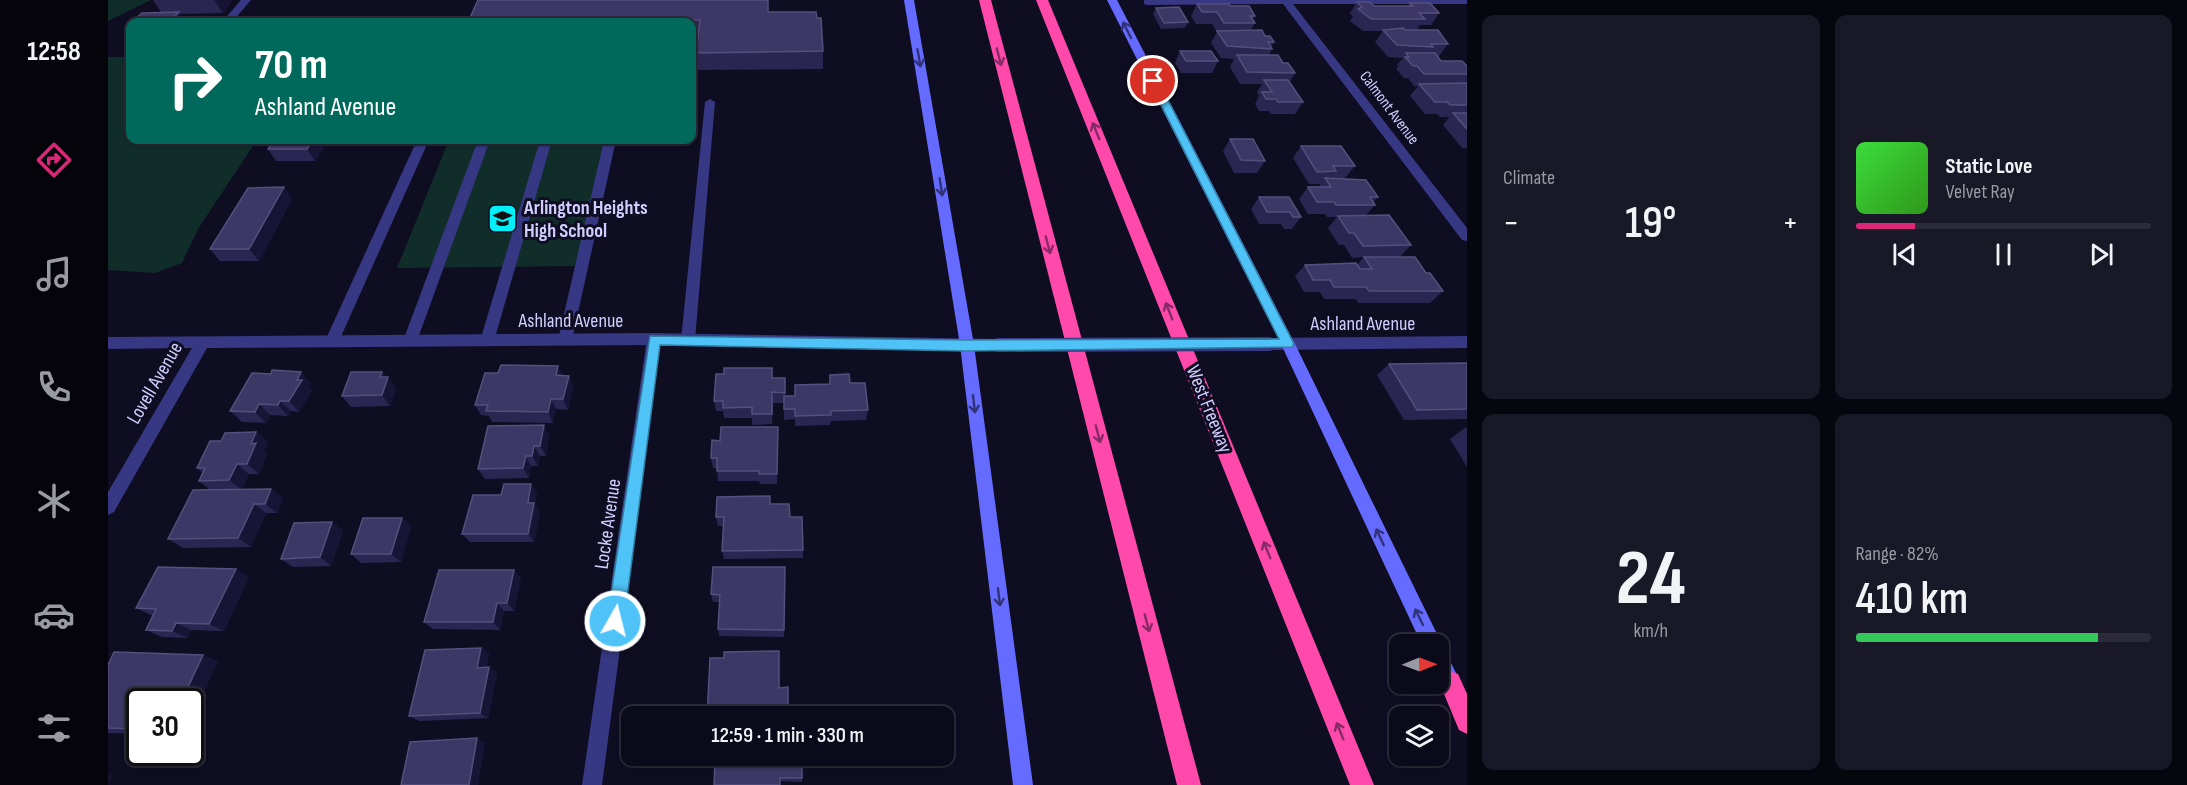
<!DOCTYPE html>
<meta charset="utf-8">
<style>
body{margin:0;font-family:"Sofia Sans Condensed",sans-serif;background:#191827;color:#f1f3f6;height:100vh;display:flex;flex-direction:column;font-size:22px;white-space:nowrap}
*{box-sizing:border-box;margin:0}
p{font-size:20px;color:#9a9aa2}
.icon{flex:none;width:33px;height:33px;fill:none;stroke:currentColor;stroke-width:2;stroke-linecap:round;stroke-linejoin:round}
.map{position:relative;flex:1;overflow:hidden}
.drawer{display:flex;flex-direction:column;gap:15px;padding:15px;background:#06060e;width:720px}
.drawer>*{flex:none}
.guide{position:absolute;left:18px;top:18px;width:570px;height:126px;border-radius:12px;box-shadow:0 2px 4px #0004,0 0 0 2px #2b2b39;background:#00695c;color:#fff;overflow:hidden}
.needle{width:39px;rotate:89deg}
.controls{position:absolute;left:1281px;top:634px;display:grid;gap:12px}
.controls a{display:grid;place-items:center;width:60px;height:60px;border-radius:12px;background:#0b0a1a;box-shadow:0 2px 4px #0004,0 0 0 2px #2b2b39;font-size:30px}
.speed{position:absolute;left:18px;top:688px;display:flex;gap:12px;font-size:30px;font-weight:700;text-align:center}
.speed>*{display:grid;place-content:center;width:78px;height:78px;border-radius:50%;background:#0b0a1a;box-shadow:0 2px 4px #0004,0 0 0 2px #2b2b39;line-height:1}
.speed .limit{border:3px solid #111;border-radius:9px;background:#fff;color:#111}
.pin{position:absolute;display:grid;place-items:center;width:51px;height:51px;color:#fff;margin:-26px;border:3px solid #fff;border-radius:50%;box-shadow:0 2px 6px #0007}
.me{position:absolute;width:66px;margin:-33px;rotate:8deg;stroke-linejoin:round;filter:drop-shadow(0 0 4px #0008)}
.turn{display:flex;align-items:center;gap:21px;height:126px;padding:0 30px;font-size:27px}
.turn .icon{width:78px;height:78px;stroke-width:2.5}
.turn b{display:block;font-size:42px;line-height:51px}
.big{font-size:45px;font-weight:600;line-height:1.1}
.drawer .widget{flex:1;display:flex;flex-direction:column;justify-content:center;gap:9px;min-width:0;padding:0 21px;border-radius:12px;background:#191827}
.drawer .dial{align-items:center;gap:0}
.dial b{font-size:78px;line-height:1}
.song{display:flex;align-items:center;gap:18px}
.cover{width:72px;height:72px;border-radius:9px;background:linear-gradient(135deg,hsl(120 70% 55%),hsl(110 70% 35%))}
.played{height:6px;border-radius:3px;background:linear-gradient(90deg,#db2777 20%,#2b2b39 20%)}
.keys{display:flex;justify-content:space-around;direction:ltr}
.heat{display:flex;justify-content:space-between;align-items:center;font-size:33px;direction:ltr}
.charge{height:9px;border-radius:4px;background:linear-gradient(90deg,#34c759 82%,#2b2b39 0)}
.drawer .tiles{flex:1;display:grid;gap:15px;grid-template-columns:repeat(2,1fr)}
.trip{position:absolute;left:513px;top:706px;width:333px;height:60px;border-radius:12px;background:#0b0a1a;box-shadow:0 2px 4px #0004,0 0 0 2px #2b2b39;font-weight:600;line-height:60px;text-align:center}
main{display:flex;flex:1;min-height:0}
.tabs{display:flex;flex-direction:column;width:108px;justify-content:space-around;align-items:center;background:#04040a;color:#9a9aa2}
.tabs .icon{width:42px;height:42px}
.tabs .current{color:#db2777}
.tabs b{font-size:27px;color:#f1f3f6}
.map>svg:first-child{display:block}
.green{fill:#102d2a}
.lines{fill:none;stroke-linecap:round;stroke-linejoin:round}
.service{fill:#363883;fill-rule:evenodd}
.minor{fill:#363883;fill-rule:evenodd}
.secondary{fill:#656bff;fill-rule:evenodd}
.motorway{fill:#ff49ab;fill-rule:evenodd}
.minor-bridge{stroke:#363883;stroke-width:14}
.wall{fill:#2b2551}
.shaded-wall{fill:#181436}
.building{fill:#3c3764;stroke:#544f7c;stroke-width:1.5}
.oneway{stroke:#31337a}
.oneway2{stroke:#872b66}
.route{fill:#4fc3f7;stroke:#337fa1;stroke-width:1.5}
.labels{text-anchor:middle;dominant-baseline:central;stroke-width:6;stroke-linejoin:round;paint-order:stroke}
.far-street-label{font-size:16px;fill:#d1ceff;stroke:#0f0d22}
.poi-label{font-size:20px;font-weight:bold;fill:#d1ceff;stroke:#0f0d22;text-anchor:start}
.street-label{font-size:20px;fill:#d1ceff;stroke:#0f0d22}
</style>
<main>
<nav class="tabs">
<b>12:58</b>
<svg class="icon current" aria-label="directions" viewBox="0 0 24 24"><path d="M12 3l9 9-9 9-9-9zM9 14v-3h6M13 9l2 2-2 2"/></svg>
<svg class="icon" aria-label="music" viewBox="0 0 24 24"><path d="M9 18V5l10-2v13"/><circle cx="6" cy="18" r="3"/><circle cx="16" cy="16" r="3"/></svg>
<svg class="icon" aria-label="phone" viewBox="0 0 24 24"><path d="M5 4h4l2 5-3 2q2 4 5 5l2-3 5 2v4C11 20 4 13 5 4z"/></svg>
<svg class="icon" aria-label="climate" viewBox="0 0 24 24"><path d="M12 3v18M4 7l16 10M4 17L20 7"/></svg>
<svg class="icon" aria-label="car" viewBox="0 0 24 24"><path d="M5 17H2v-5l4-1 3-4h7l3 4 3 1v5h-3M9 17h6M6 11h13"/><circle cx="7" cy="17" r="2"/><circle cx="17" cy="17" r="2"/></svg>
<svg class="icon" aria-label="filters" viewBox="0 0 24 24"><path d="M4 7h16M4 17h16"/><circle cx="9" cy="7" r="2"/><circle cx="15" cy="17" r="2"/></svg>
</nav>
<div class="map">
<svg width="1359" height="785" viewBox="0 0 1359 785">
<rect width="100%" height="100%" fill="#0f0d22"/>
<g class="green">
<path d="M0 0H43L0 21Z"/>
<path d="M0 57H22V140H149L90 229 74 263 47 273 0 270Z"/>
<path d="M341 140H506L480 266 289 268Z"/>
</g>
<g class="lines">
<g class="service">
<path d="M133 0H143L124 22H114Z"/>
<path d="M602 99 607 102 587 340 585 344H575L573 340 597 102Z"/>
<path d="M309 140H321L231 341 229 345H219L217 341Z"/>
<path d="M370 140H382L309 341 307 345H297L295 341Z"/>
<path d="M432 140H444L386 341 384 345H374L372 341Z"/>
<path d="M496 140H508L464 340 462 344H452L450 340Z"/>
</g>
<g class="minor">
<path d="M1036 0H1359V4H1185L1359 228V241L1354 240 1175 4 1039 5 1036 4Z"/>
<path d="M546 333 890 339 895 341 897 345 895 349 890 351 552 345 494 785H474L538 345 99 348 6 512 0 515V492L84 348 0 349V337Z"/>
<path d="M1359 336V348L1161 350 1156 348 1154 344 1156 340 1161 338Z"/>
</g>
<g class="secondary">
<path d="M796 0H806L866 345 925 785H905L852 345Z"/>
<path d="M999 0H1009L1187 344 1331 638 1333 645 1332 649 1337 651 1359 695V726L1352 723 1330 679V645H1314L1173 344Z"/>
</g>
<g class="motorway">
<path d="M871 0H883L1093 785H1069Z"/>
<path d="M928 0H940L1266 785H1242Z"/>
<path d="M1342 671 1350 674 1359 694V734L1351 730 1331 682 1334 674Z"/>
</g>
<path class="minor-bridge" d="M890 345 1161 344"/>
</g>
<g class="wall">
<path d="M45 0H124L115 13 72 14 75 18 53 12Z"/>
<path d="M370 0 660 12 709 18 715 51V69L590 70 588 53 590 37H584V22H360Z"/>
<path d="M1249 2 1266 6H1299L1302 3 1331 13 1323 25H1312L1309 30 1340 44 1331 56H1329L1333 61 1359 66V148H1354L1335 125 1341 117H1332L1329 114H1317L1302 96 1310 86H1306L1300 78H1296L1288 69 1290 67 1289 65 1295 58 1280 57 1267 42 1275 31H1255L1242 21 1245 17 1242 13Z"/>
<path d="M1089 4 1122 6 1147 16 1145 20 1147 23 1143 30 1157 36 1166 42 1163 47 1164 49 1161 55 1175 63 1187 73 1182 82 1195 102 1187 114H1163L1161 111H1151L1147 104 1151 96 1149 92 1154 84H1132L1122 67 1126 59 1113 58 1103 43 1109 32 1104 24H1088L1083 16Z"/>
<path d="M1048 8 1080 22 1077 28 1053 29 1045 14Z"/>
<path d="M1072 51 1110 61 1104 73H1073L1067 63Z"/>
<path d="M1122 139 1157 161 1149 173H1126L1115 151Z"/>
<path d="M166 140H220L207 161H168L160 149Z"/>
<path d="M1193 146 1247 166 1237 178H1227L1270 197 1265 202 1267 205 1258 215 1303 245 1292 257 1318 273 1335 291 1322 303H1250L1248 299H1216L1212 292H1196L1187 276 1197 265H1249L1256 257 1244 258 1236 245H1231L1220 228 1229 217H1219L1217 214H1200L1191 199 1200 187H1210L1213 184H1201L1185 158Z"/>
<path d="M176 187 184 199 151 261H112L102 249Z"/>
<path d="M1151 197 1193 217 1184 229H1176L1173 224H1151L1143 209Z"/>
<path d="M1359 363V419L1296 420 1269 375 1281 364Z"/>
<path d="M450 366 454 375 461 376 465 386 460 410 448 409 445 423 384 422 381 416 373 415 367 405 390 373Z"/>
<path d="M664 368V378H677V396H687L721 384 722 375 742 383 760 410 758 420 723 421 722 425 687 426V419L676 420V403H665L664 424 644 425V418H616L615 411H608L606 401 616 374Z"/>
<path d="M274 372 288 388 282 406 243 407 234 396Z"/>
<path d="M203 383 201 388 204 391 191 412 183 411 180 416 162 415 158 423 134 422 122 411Z"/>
<path d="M670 427 669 484H652L651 481H610L609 468H605L603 458 612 441Z"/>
<path d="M1357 428H1359V467L1342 439Z"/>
<path d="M148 432 160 442 156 451 159 454 151 474H141L134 489H163L175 498 169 513H158L143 547 75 548 60 539 102 490 91 481 95 473 89 468 113 441Z"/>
<path d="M441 435 438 456H432L430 466H423L421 478 377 479 370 469Z"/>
<path d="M429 493 427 504 432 512 426 542H362L354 534 393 495Z"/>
<path d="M662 504 682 517 695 550V558L616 559 614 551 615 526H610L608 517Z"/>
<path d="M294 518 303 527 293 562 253 563 243 554Z"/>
<path d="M224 522 235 531 223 566 185 567 173 559Z"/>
<path d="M677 567 676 637 611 636 610 629 611 602H605L603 594Z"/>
<path d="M406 570 413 578 406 611H396L392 630 325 629 316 622Z"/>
<path d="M141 577 116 631 83 630 79 638 54 637 38 630 45 616 28 608Z"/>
<path d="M373 648 381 654 378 667 389 673 380 718 311 721 301 716Z"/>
<path d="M110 661 86 713H82V702H32V734L0 733V665Z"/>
<path d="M607 763 694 778V782L672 781Z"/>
</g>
<g class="shaded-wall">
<path d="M106 0H124L115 13Z"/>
<path d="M71 12 75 18 71 22H62Z"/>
<path d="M205 140H220L207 161 199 149Z"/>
<path d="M176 187 184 199 151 261 141 249Z"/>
<path d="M450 366 455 377 448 375Z"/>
<path d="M193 372 203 383 201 388 204 391 191 412 181 401Z"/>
<path d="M274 372 279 379 280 377 288 388 282 406 274 395 272 377Z"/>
<path d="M461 376 465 386 460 410 455 399Z"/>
<path d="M443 399 448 409 445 423 440 412Z"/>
<path d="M172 401 183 411 180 416 170 405Z"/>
<path d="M151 404 162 415 158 423 147 412Z"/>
<path d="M436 425 441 435 438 456 432 446Z"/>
<path d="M148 432 160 442 156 451 159 454 151 474 139 464 143 444Z"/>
<path d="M426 446 432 456 430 466 424 456Z"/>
<path d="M418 456 423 466 421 478 415 468Z"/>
<path d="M129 464 141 474 134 490 121 480Z"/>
<path d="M423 484 429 493 427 504 432 512 426 542 420 534V503Z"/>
<path d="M163 489 175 498 169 513 157 504Z"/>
<path d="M146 504 158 513 143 547 130 538Z"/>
<path d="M294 518 303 527 293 562 283 554Z"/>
<path d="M224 522 235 531 223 566 212 557Z"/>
<path d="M128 569 141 577 116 631 101 624Z"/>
<path d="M406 570 413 578 406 611 399 603Z"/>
<path d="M389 603 396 611 392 630 385 622Z"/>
<path d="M68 623 83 630 79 638 64 631Z"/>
<path d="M373 648 381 654 377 674 369 668Z"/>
<path d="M95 655 110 661 86 713 82 712V702H73Z"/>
<path d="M381 667 389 673 380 718 372 713Z"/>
<path d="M369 738 377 743 370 785H361Z"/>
<path d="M0 774 4 775 0 783Z"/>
</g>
<g class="building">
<path d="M370 0H660V12H708L709 18H713L715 51 588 53 592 20H557V22H465L467 17 428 18 426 22H360Z"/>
<path d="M1249 2H1262L1266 6H1305L1302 3H1322L1331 13H1311L1317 19H1263L1250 9 1254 7Z"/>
<path d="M1089 4H1121L1122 6H1141L1147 16H1142L1147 23H1116L1109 12H1094Z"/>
<path d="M1071 7 1080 22 1056 23 1048 8Z"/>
<path d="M71 12 62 22H24L34 13Z"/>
<path d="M1295 28 1297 30H1330L1340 44H1323L1325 47 1289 45 1275 30Z"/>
<path d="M1154 30 1157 36H1162L1166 42H1160L1164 49 1119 46 1109 31Z"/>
<path d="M1072 51H1103L1110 61H1078Z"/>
<path d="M1298 53H1327L1333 61H1354L1359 66V74H1316L1309 66H1305L1297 57H1301Z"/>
<path d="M1129 55H1170L1175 63H1180L1187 73 1139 72Z"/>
<path d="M1156 80H1180L1195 102H1170L1168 99H1158L1154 92H1164Z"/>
<path d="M1359 83V105H1342L1339 102H1327L1311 84Z"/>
<path d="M1345 113H1359V129Z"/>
<path d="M1122 139H1145L1157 161 1133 160Z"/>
<path d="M166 140H205L199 149H160Z"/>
<path d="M1193 146H1233L1247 166H1225L1228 171 1209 172Z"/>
<path d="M1217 178 1258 180 1270 197H1262L1267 205H1228L1226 202H1209L1200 187H1223Z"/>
<path d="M176 187 141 249H102L140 188Z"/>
<path d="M1151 197H1181L1193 217H1185L1182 212H1159Z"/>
<path d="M1281 215 1303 245 1255 246 1246 233H1241L1230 216Z"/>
<path d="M1256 257H1307L1318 273H1322L1335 291H1261L1258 287H1226L1222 280H1205L1197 265 1248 263 1252 269H1264Z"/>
<path d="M1359 363V409L1309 410 1281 364Z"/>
<path d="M393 365 450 366 448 375 461 376 455 399H443L440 412 378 411 380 405H367L377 373H390Z"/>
<path d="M616 368H664V378H677V393L664 392V414H644V407L615 408V401H606L608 374H616Z"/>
<path d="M164 370 193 372 189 380H194L181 401H172L170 405 151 404 147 412 122 411 144 373 163 374Z"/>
<path d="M243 372H274L272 377H280L274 395 234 396Z"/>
<path d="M741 374 742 383H757L760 410 723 411V415L687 416V409H676V396H687V385L722 384V375Z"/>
<path d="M436 425 432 446H426L424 456H418L415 468 370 469 380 426Z"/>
<path d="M613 427H670L669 474H651V471H609V458H603L604 440 612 441Z"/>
<path d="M148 432 143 444 148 443 139 464H129L121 480 91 481 97 468H89L102 441H113L117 433Z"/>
<path d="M396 484H423L420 503H426L420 534H354L365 495H393Z"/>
<path d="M163 489 157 504H146L130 538 60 539 85 490Z"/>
<path d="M662 496V504H681L682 517H694L695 550 614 551 616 517H608L609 497Z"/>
<path d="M255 518H294L283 554H243Z"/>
<path d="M224 522 212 557 173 559 186 523Z"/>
<path d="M50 567 128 569 101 624 68 623 64 631 38 630 48 609 28 608Z"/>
<path d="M605 567H677L676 630 610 629 612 595 603 594Z"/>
<path d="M331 570H406L399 603H389L385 622H316Z"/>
<path d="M373 648 369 668 381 667 372 713 301 716 317 650Z"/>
<path d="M671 651V688L680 687V717H599L602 658H616V652Z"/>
<path d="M6 652 95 655 73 702H32V729L0 728V665Z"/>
<path d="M369 738 361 785H293L302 742Z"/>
<path d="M615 756H694V778H672V785H606L607 763H614Z"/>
</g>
<defs><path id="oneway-shaft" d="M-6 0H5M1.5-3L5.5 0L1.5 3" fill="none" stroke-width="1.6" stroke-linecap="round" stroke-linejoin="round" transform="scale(1.5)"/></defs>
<g class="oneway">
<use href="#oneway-shaft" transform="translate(1019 30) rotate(-117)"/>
<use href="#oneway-shaft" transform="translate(811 58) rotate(80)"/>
<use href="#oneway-shaft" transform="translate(833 187) rotate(81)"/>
<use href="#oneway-shaft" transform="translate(866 404) rotate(83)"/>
<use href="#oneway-shaft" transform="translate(1272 537) rotate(-115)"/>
<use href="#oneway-shaft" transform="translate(891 597) rotate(83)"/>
<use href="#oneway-shaft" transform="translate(1311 617) rotate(-116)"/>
</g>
<g class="oneway2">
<use href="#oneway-shaft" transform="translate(891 57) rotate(75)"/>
<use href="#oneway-shaft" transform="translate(988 131) rotate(-112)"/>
<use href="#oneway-shaft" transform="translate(940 245) rotate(75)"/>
<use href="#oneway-shaft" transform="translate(1061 311) rotate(-112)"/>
<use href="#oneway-shaft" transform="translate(990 434) rotate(75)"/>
<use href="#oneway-shaft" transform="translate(1159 550) rotate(-112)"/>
<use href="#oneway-shaft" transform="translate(1039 623) rotate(75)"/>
<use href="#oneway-shaft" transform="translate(1232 731) rotate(-112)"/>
</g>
<path class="route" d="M1045 78 1050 81 1186 344 1184 347 859 351 552 345 516 621 513 627 507 629 501 627 499 621 542 336 859 340 1171 339 1041 81Z"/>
<defs>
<symbol id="school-square" viewBox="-11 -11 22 22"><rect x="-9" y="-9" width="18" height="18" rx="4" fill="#00eff9" stroke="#0f0d22"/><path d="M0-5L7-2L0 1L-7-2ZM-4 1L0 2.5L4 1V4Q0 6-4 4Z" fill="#111"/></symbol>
</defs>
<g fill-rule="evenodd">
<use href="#school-square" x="378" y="202" width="33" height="33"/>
</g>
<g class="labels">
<g class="far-street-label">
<text transform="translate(1281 108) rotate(53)">Calmont Avenue</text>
</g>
<g class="poi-label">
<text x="416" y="208">Arlington Heights<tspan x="416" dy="23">High School</tspan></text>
</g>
<g class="street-label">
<text x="463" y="321">Ashland Avenue</text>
<text x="1255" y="324">Ashland Avenue</text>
<text transform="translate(47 383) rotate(-60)">Lovell Avenue</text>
<text transform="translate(1101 409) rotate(68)">West Freeway</text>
<text transform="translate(500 524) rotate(-82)">Locke Avenue</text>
</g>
</g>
</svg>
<div class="controls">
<a><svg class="needle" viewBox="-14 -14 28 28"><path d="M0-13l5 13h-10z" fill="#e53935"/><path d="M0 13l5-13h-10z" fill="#9a9aa2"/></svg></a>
<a><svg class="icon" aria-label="layers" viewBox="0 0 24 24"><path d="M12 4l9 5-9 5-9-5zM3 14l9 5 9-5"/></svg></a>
</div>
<div class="speed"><div class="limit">30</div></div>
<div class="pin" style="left:1045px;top:81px;background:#d93025"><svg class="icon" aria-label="arrive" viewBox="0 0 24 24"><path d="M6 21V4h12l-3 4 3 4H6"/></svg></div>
<svg class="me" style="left:507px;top:621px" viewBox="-20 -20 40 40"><circle r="17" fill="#4fc3f7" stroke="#fff" stroke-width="3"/><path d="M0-11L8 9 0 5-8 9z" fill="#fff"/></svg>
<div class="trip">12:59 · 1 min · 330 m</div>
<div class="guide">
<div class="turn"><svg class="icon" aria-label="right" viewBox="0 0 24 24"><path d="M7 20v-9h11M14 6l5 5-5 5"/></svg><div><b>70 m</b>Ashland Avenue</div></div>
</div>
</div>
<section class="drawer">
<div class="tiles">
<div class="widget"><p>Climate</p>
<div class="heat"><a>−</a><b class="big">19°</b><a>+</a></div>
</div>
<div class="widget">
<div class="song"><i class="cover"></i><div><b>Static Love</b><p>Velvet Ray</p></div></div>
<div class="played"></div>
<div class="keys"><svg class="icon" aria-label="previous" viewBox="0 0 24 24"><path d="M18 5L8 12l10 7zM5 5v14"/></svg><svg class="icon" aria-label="pause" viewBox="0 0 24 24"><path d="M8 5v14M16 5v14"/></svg><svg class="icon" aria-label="next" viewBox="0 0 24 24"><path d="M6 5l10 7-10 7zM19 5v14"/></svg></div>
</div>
<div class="widget dial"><b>24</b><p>km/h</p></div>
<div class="widget"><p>Range · 82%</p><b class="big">410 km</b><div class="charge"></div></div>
</div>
</section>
</main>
